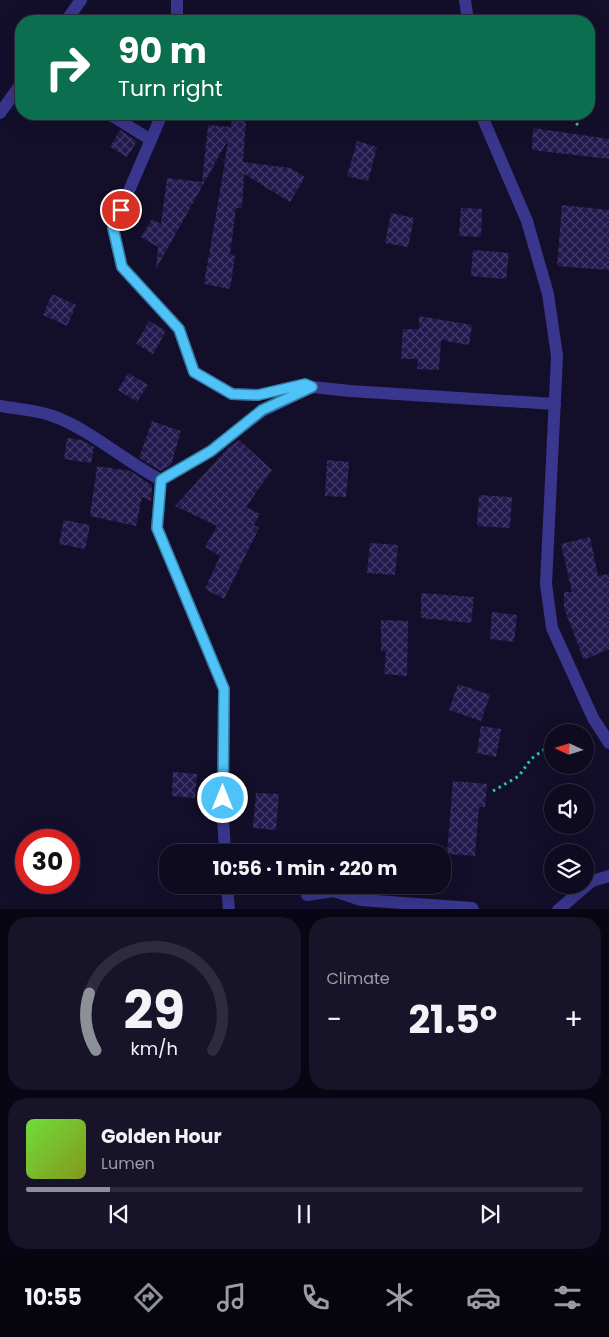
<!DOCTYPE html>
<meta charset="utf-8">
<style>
body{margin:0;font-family:Poppins,sans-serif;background:#171429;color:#f1f3f6;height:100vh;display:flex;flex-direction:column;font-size:19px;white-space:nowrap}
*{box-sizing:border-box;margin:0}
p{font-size:16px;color:#9b9ba5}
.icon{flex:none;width:28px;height:28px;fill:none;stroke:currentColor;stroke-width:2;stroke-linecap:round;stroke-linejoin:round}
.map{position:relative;height:909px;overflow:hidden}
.side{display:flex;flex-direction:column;gap:8px;padding:8px;background:#080612;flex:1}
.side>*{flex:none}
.hud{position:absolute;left:15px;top:15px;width:580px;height:105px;border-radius:20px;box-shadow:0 5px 20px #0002,0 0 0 1px #2e2b3e;background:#0b6e4f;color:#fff;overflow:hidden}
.needle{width:32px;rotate:274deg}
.buttons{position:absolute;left:544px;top:724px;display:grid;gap:10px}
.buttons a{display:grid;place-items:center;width:50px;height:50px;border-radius:50%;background:#0e0b20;box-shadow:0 5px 20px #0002,0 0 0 1px #2e2b3e;font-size:25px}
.speed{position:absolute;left:15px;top:829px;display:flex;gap:10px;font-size:25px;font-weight:700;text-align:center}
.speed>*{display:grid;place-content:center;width:65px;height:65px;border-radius:50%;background:#0e0b20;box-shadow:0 5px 20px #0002,0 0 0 1px #2e2b3e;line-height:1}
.speed .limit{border:8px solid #d22;background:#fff;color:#111}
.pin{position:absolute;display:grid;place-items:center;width:42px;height:42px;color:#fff;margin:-21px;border:2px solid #fff;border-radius:50%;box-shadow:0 1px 5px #0007}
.me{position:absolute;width:55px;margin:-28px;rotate:0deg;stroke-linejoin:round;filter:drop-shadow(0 0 4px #0008)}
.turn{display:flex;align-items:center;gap:18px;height:105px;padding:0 20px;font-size:22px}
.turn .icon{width:65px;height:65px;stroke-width:2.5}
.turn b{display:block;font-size:35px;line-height:42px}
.big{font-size:38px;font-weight:700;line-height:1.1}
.side .widget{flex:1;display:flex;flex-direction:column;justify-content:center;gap:8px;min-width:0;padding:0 18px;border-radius:20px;background:#171429}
.side .dial{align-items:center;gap:0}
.dial svg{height:130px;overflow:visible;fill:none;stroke:#2e2b3e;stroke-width:7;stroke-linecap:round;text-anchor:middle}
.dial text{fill:#f1f3f6;stroke:none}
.song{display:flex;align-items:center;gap:15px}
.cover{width:60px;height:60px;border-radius:8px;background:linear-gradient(135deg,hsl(100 70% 55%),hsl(70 70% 35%))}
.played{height:5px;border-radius:2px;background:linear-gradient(90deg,#8c9099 15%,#2e2b3e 15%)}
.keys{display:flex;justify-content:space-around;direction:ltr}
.heat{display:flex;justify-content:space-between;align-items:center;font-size:28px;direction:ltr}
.side .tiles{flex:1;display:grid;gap:8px;grid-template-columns:1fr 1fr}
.widget:last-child{grid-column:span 2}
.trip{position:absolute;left:159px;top:844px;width:292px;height:50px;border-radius:20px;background:#0e0b20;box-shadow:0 5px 20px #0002,0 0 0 1px #2e2b3e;font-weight:700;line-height:50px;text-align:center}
.dock{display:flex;height:80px;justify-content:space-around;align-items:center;background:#06040d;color:#9b9ba5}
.dock .icon{width:35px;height:35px}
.dock .selected{color:#8c9099}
.dock b{font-size:22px;color:#f1f3f6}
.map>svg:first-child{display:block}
.building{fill:url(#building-cross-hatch)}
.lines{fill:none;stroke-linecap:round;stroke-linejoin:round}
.path{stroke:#27c5ba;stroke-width:3;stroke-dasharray:2.5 4;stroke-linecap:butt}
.minor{stroke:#39368d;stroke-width:12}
.route-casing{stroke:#337fa1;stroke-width:12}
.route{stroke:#4fc3f7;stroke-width:9}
</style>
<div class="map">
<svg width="609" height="910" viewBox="0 0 609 910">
<defs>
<pattern id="building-cross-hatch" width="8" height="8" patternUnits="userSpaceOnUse" patternTransform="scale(1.25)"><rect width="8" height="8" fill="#23194d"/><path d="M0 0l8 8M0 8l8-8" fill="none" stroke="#423a68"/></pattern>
</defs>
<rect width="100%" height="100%" fill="#130f2b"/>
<g class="building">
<path d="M232 119 246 120 243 162 290 168 305 177 290 202 244 174 242 208H236L230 254 235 256 230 289 204 284 225 162 220 159 225 160 228 140 156 269 158 247 141 237 152 219 161 224 167 178 202 182 208 125 231 127Z"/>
<path d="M533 128 609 139V159L532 150Z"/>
<path d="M120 130 137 141 127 157 110 147Z"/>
<path d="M357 141 377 147 368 181 347 176Z"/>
<path d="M562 205 609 210V270L557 266Z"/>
<path d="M461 208 482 209 481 237 459 236Z"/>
<path d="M391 213 414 218 408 247 385 243Z"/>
<path d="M473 250 509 253 506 279 471 276Z"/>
<path d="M52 294 76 305 67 326 43 315Z"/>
<path d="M419 316 472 325 469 345 441 340 439 370 417 369 418 359H401L403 329H419Z"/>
<path d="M149 321 166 331 153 354 136 344Z"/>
<path d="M128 373 148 385 137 402 118 390Z"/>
<path d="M152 421 181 431 171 465 161 471 139 458Z"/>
<path d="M67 438 82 440 94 447 91 463 64 459Z"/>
<path d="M239 440 272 470 246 507 260 514 254 525 259 528 224 599 205 589 220 556 205 547 217 526 175 506 229 447Z"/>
<path d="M327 460 349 462 346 497 325 496Z"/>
<path d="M97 466 130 471 152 485 151 501 142 497 136 526 90 516Z"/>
<path d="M479 495 512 497 510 528 477 526Z"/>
<path d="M64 520 90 525 85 549 59 544Z"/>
<path d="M590 537 598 576 609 574V649L584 660 564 608V592H572L561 544Z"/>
<path d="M370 543 398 545 395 575 367 573Z"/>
<path d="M421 593 474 597 471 623 421 618Z"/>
<path d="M492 612 517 615 514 642 490 639Z"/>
<path d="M381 620 408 621 407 676 384 674 386 651H381Z"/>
<path d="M458 684 490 695 481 721 449 710Z"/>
<path d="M481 726 501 729 496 757 477 753Z"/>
<path d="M173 772 197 774 195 798 172 796Z"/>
<path d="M453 781 487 784 485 807H479L475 856 447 854Z"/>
<path d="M256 793 279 794 276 830 253 828Z"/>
</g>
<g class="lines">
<g class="path">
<path d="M567 114 580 127"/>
<path d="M493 791 519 776 531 759 552 744"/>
</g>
<g class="minor">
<path d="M465 0 468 21"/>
<path d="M66 21 81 0"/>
<path d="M177 21V0"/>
<path d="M0 113 21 84"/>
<path d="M109 114 151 140"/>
<path d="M162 114 113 228 122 267 179 329 194 372 232 394 258 395 303 385"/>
<path d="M481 114 527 221 548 294 557 356 546 584 552 628 593 718 609 743"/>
<path d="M0 406C16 409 35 410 50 415 89 428 124 461 161 480L211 451 262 411 312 387 350 391 555 404"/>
<path d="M161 480 157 528 224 689 223 817 225 852"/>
<path d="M227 885 229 910"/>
<path d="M307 895 334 891 361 900 472 908 473 910"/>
<path d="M558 910 592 881 609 876"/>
</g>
</g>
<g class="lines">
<defs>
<path id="route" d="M121 210 113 228 122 267 179 329 194 372 232 394 258 395 305 384 312 387 262 410 211 451 161 480 157 528 224 689 223 798"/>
</defs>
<use href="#route" class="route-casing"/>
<use href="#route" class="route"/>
</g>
</svg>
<div class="buttons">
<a><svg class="needle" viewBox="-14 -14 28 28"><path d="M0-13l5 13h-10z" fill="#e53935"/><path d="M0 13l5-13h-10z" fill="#9b9ba5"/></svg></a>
<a><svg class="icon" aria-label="sound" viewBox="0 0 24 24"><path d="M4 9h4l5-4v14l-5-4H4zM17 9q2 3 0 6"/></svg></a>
<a><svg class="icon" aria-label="layers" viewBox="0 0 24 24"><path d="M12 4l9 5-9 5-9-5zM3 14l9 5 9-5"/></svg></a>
</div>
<div class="speed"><div class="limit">30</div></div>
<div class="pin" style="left:121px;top:210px;background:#d93025"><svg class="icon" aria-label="arrive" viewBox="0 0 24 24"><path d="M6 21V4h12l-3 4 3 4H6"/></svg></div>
<svg class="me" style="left:223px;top:798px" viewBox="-20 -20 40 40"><circle r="17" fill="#4fc3f7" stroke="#fff" stroke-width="3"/><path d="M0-11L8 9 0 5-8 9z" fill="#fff"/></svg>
<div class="trip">10:56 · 1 min · 220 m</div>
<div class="hud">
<div class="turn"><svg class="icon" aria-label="right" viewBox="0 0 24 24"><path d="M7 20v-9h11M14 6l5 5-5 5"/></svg><div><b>90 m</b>Turn right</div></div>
</div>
</div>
<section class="side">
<div class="tiles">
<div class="widget dial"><svg viewBox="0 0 100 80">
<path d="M14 69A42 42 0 1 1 86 69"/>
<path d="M14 69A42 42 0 0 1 10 34" stroke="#8c9099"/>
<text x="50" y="56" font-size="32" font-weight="700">29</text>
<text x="50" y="72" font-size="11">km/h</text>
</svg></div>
<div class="widget"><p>Climate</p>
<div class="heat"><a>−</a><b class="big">21.5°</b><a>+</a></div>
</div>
<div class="widget">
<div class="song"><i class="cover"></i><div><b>Golden Hour</b><p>Lumen</p></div></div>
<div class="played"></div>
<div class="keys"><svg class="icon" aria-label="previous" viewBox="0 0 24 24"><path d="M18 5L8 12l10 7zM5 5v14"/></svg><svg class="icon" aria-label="pause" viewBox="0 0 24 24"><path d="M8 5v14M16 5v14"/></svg><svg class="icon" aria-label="next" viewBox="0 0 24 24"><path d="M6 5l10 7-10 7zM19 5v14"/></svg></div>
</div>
</div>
</section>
<nav class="dock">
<b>10:55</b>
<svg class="icon selected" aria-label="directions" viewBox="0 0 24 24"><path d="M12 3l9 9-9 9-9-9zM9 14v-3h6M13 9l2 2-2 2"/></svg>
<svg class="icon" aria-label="music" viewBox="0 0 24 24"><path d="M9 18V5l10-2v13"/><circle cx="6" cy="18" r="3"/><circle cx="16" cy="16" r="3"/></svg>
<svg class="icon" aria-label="phone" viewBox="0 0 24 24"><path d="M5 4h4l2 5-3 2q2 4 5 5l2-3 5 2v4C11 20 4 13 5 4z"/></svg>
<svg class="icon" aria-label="climate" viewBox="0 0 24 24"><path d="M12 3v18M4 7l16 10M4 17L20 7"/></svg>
<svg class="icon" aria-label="car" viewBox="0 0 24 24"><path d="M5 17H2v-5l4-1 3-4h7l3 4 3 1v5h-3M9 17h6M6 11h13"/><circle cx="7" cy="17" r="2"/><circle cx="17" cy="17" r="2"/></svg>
<svg class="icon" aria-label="filters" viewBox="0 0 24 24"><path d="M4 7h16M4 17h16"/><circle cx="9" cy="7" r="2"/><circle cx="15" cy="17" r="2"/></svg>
</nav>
